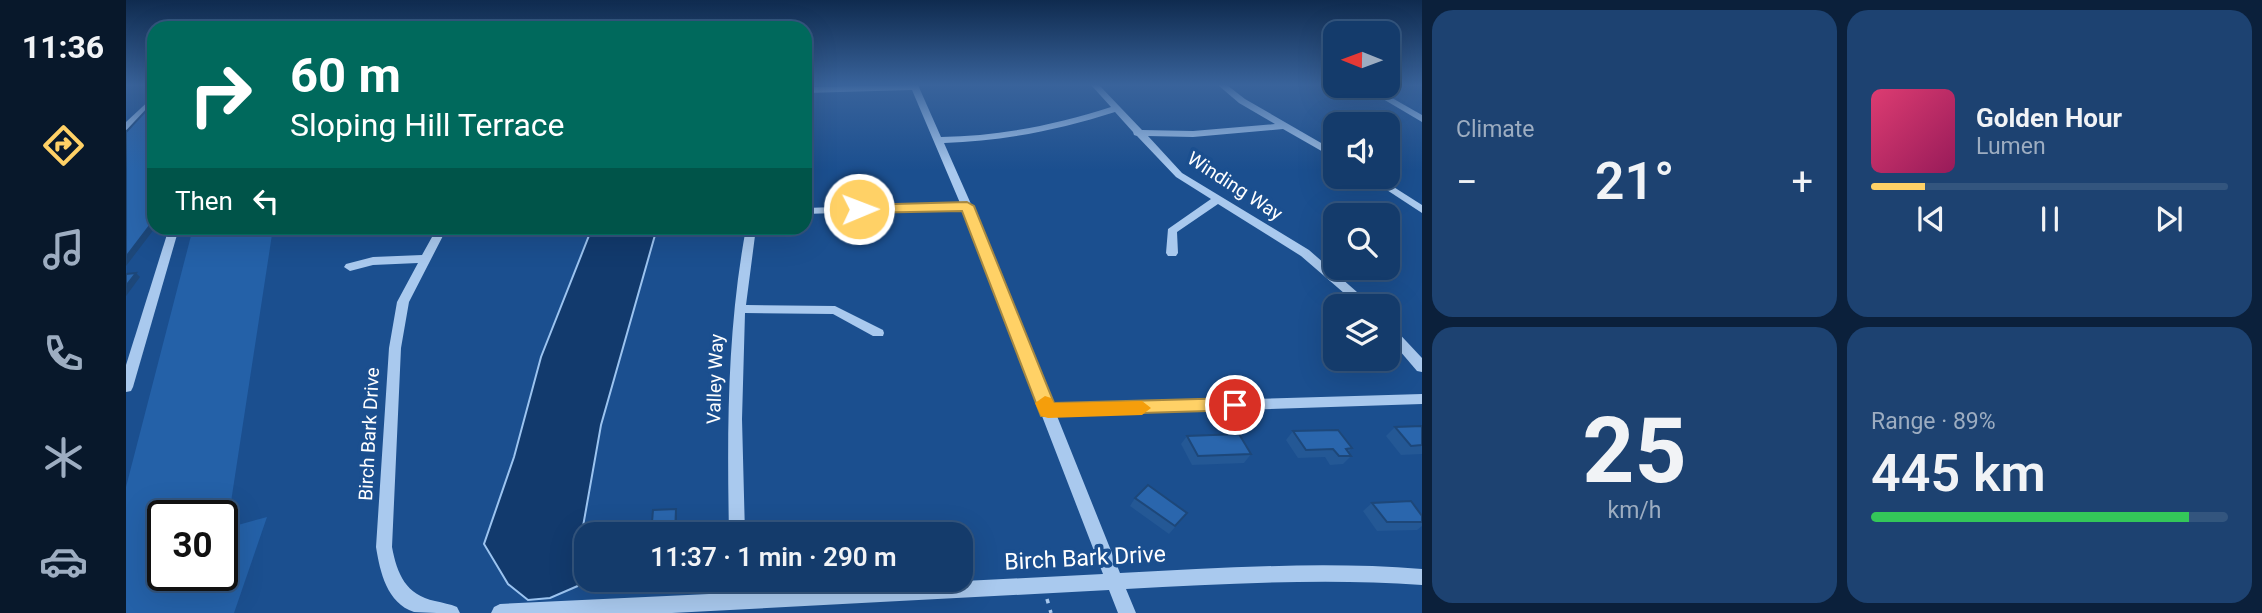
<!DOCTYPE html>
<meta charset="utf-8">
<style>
body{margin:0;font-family:Roboto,sans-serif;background:#1d4271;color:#f1f3f6;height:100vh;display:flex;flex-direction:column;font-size:26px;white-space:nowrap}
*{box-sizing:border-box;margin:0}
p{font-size:23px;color:#9dadc1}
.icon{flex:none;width:38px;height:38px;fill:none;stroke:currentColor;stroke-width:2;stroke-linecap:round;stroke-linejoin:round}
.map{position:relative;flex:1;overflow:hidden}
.panel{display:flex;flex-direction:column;gap:10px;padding:10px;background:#0b203b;width:840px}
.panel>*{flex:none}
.top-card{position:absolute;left:21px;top:21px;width:665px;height:214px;border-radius:21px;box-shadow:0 7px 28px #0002,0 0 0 2px #33557e;background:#00695c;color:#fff;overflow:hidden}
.needle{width:46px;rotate:271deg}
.controls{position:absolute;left:1197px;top:21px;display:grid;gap:14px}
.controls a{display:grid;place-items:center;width:77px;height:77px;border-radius:14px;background:#143b6b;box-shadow:0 7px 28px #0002,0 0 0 2px #33557e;font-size:35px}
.speed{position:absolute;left:21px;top:500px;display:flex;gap:14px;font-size:35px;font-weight:700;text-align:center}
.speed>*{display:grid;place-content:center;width:91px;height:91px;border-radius:50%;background:#143b6b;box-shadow:0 7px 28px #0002,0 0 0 2px #33557e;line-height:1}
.speed .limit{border:4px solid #111;border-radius:10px;background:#fff;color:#111}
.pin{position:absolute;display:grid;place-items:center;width:60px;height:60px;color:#fff;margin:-30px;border:4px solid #fff;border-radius:50%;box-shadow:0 2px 7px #0007}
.me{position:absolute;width:77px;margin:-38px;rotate:89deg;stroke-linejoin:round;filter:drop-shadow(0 0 5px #0008)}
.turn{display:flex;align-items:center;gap:24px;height:147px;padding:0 28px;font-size:32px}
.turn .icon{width:91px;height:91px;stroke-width:2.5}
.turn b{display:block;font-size:49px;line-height:60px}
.then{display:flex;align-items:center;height:66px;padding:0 28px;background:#0003;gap:14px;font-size:26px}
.big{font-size:52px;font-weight:600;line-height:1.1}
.panel .tile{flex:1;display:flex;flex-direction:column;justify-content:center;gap:10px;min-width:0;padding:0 24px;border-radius:21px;background:#1d4271}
.panel .dial{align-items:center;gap:0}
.dial b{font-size:91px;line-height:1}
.song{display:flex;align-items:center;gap:21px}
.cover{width:84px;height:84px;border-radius:10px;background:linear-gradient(135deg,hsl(340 70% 55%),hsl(330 70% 35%))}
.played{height:7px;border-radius:4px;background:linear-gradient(90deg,#ffd166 15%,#33557e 15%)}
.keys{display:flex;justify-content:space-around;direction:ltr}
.heat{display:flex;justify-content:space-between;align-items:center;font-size:38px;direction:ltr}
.charge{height:10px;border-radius:5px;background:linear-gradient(90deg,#34c759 89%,#33557e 0)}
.panel .tiles{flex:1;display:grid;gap:10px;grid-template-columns:repeat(2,1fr)}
.trip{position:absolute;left:448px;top:522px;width:399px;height:70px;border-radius:21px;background:#143b6b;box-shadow:0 7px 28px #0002,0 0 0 2px #33557e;font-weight:600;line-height:70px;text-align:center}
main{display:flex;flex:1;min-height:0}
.dock{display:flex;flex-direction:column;width:126px;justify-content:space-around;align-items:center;background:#08182b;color:#9dadc1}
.dock .icon{width:49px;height:49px}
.dock .current{color:#ffd166}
.dock b{font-size:32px;color:#f1f3f6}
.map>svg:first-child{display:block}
.green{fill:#2461a8;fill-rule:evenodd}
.water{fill:#123a6d;stroke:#9cc4f0;stroke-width:2}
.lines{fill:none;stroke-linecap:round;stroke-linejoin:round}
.path{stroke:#a9c9ee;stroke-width:3.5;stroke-dasharray:4.5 7;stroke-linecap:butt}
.minor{fill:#a9c9ee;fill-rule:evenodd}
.wall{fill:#245895}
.shaded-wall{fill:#1d4779}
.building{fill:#2a66ad;stroke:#1d4779;stroke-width:2}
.route{fill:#ffd166;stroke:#a68842;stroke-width:2}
.slow{fill:#f59e0b}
.labels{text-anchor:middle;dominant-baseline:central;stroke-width:7;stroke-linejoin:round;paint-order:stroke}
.street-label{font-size:19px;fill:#fff;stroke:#1b4f8f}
.near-street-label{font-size:23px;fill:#fff;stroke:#1b4f8f}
</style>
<main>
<nav class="dock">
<b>11:36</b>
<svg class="icon current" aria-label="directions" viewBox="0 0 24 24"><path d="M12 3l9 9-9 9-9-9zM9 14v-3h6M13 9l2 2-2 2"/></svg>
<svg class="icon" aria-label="music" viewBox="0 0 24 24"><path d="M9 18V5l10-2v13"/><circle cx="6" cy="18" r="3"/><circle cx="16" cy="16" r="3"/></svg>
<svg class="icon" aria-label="phone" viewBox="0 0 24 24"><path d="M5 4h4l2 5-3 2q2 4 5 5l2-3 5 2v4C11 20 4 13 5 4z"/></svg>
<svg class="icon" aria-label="climate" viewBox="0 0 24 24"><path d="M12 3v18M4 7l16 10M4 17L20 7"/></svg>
<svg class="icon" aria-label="car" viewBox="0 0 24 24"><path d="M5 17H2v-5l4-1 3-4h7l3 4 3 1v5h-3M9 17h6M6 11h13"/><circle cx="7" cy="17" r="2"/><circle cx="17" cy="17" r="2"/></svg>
</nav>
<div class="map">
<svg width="1296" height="613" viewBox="0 0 1296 613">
<rect width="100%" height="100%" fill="#1b4f8f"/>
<path class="green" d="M67 228H147L101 528 141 517 108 613H0V487ZM37 516H96V576H37Z"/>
<path class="water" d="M466 228H531L475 425 456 532 454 585 424 598 402 600 382 584 358 544 388 457 415 357Z"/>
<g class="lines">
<path class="path" d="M921 599 925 613"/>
<g class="minor">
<path d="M792 85 815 137C874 136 929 125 985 107L965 85H973L1016 130 1067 131 1149 124 1113 103 1092 85H1101L1119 99 1209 151V158L1206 157 1157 129 1067 137 1022 136 1056 173 1183 250 1247 306H1233L1175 256 1092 204 1051 232 1052 253 1050 256H1042L1040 253 1042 229 1085 199 1050 177 1011 136 1008 135 1007 132 989 112C933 130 877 141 818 143L864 247 927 405 1296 394V404L931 416 994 573C1095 568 1195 561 1296 569V585C1197 578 1099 584 1000 589L1010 613H992L983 590 546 613H365L368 607 374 604 604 593V579H622V592L977 574 836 209 679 214V208L834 203 786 90 679 93V87Z"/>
<path d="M1235 86H1245L1296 115V122Z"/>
<path d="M28 96V104L3 129 0 130V122Z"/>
<path d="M1241 177H1252L1296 205V213Z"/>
<path d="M43 228H53L7 387 5 391 0 392V365Z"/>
<path d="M311 228H321L283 302 275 348 266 547C271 574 280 595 309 601 317 603 324 604 331 607L334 613C320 613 301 613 288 612 261 603 254 572 250 547L263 348 271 302 292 263 247 265 224 271 218 267 220 264 247 257 296 255Z"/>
<path d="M620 228H630L620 305 709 306 757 330 758 333 757 336H747L707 314 619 313 616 419 619 534H603C601 431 601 330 620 228Z"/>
<path d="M1262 325 1266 326 1296 358V372L1291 371 1262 337Z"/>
</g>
</g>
<g class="wall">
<path d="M1296 426V454L1275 455 1260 436 1269 427Z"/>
<path d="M1167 431 1226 448 1222 452 1225 456 1217 464 1204 465 1199 457 1172 458 1160 440Z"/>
<path d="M1061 436 1125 454 1118 463 1066 465 1055 444Z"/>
<path d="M1009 498 1061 513 1043 534 1004 506Z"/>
<path d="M1246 503 1296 516V526L1291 530 1251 531 1237 511Z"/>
</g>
<g class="shaded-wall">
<path d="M28 220V228H29L0 266V257Z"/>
<path d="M10 273 14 277 0 296V286Z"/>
<path d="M550 509 551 517 550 534H549Z"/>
</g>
<g class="building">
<path d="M28 102V200L24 205H28V220L0 257V132Z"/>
<path d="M10 273 0 286V274Z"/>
<path d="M1296 426V445L1285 446 1269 427Z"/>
<path d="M1212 430 1226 448 1220 449 1225 456H1213L1207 449 1180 450 1167 431Z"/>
<path d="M1113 434 1125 454 1072 456 1061 436Z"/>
<path d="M1022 485 1061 513 1049 526 1009 498Z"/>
<path d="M1285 501 1296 516V522H1261L1246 503Z"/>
<path d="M550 509 549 534H525L527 510Z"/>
</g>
<linearGradient id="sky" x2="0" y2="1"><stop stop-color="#0f2b4f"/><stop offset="0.5" stop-color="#39639b"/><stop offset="1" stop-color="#39639b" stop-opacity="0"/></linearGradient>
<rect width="1296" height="170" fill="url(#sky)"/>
<path class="route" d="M841 202 848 206 928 403 1109 398 1115 400 1118 405 1115 410 915 416 836 211 733 213 726 209 733 205Z"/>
<path class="slow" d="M919 396 925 398 928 403 1016 401 1025 408 1016 415 922 418 915 416 909 403Z"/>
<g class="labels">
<g class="street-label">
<text transform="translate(1109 186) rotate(33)">Winding Way</text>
<text transform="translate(589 379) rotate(-88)">Valley Way</text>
<text transform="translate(243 434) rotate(-87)">Birch Bark Drive</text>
</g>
<g class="near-street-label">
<text transform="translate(959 558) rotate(-3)">Birch Bark Drive</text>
</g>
</g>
</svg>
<div class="controls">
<a><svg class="needle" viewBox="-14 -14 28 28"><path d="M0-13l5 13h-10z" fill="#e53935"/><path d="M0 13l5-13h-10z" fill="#9dadc1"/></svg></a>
<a><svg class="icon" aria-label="sound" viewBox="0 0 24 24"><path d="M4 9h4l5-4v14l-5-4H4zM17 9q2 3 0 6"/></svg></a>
<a><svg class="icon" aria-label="search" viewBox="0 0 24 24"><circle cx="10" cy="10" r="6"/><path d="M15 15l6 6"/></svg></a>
<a><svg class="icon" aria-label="layers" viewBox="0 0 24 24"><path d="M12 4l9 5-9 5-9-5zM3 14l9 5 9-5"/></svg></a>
</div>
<div class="speed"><div class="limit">30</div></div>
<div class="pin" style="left:1109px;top:405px;background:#d93025"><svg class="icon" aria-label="arrive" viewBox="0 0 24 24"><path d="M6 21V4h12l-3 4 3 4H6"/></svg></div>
<svg class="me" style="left:733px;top:209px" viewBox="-20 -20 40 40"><circle r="17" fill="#ffd166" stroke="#fff" stroke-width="3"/><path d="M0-11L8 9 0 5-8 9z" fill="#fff"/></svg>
<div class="trip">11:37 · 1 min · 290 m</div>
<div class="top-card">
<div class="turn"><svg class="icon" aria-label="right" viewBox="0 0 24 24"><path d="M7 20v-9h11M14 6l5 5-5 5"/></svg><div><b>60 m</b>Sloping Hill Terrace</div></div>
<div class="then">Then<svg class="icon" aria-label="left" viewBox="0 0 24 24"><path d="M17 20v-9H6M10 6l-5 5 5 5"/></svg></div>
</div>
</div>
<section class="panel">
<div class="tiles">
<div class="tile"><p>Climate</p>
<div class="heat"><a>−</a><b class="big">21°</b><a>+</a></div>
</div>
<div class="tile">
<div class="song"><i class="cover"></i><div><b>Golden Hour</b><p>Lumen</p></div></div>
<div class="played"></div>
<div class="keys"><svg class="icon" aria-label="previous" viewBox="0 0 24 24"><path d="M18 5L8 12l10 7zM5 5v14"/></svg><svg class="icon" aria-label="pause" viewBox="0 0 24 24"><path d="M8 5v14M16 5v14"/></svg><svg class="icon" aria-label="next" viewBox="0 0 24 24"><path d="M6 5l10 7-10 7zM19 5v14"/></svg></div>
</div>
<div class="tile dial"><b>25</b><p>km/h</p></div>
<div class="tile"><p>Range · 89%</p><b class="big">445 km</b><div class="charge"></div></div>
</div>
</section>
</main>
